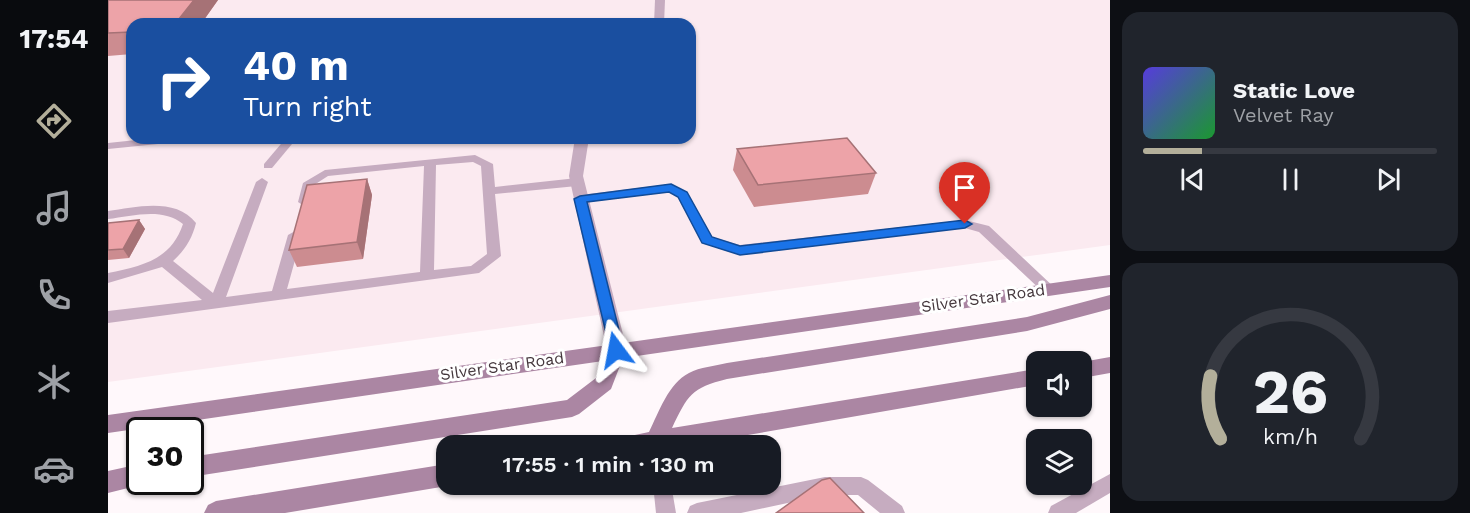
<!DOCTYPE html>
<meta charset="utf-8">
<style>
body{margin:0;font-family:"Work Sans",sans-serif;background:#20242c;color:#f1f3f6;height:100vh;display:flex;flex-direction:column;font-size:22px;white-space:nowrap}
*{box-sizing:border-box;margin:0}
p{font-size:20px;color:#9ea1a6}
.icon{flex:none;width:33px;height:33px;fill:none;stroke:currentColor;stroke-width:2;stroke-linecap:round;stroke-linejoin:round}
.map{position:relative;flex:1;overflow:hidden}
.panel{display:flex;flex-direction:column;gap:12px;padding:12px;background:#0d0f14;width:360px}
.panel>*{flex:none}
.top-card{position:absolute;left:18px;top:18px;width:570px;height:126px;border-radius:18px;box-shadow:0 2px 4px #0004;background:#1a4fa0;color:#fff;overflow:hidden}
.buttons{position:absolute;left:918px;top:351px;display:grid;gap:12px}
.buttons a{display:grid;place-items:center;width:66px;height:66px;border-radius:12px;background:#171b24;box-shadow:0 2px 4px #0004;font-size:30px}
.speed{position:absolute;left:18px;top:417px;display:flex;gap:12px;font-size:30px;font-weight:700;text-align:center}
.speed>*{display:grid;place-content:center;width:78px;height:78px;border-radius:50%;background:#171b24;box-shadow:0 2px 4px #0004;line-height:1}
.speed .limit{border:3px solid #111;border-radius:9px;background:#fff;color:#111}
.pin{position:absolute;display:grid;place-items:center;width:51px;height:51px;color:#fff;margin:-62px -26px;border-radius:50% 50% 50% 0;rotate:-45deg;box-shadow:0 0 6px #0007}
.pin .icon{rotate:45deg}
.me{position:absolute;width:66px;margin:-33px;rotate:347deg;stroke-linejoin:round;filter:drop-shadow(0 0 4px #0008)}
.turn{display:flex;align-items:center;gap:21px;height:126px;padding:0 18px;font-size:27px}
.turn .icon{width:78px;height:78px;stroke-width:2.5}
.turn b{display:block;font-size:42px;line-height:51px}
.panel .tile{flex:1;display:flex;flex-direction:column;justify-content:center;gap:9px;min-width:0;padding:0 21px;border-radius:18px;background:#20242c}
.panel .dial{align-items:center;gap:0}
.dial svg{height:156px;overflow:visible;fill:none;stroke:#363941;stroke-width:7;stroke-linecap:round;text-anchor:middle}
.dial text{fill:#f1f3f6;stroke:none}
.song{display:flex;align-items:center;gap:18px}
.cover{width:72px;height:72px;border-radius:9px;background:linear-gradient(135deg,hsl(250 70% 55%),hsl(130 70% 35%))}
.played{height:6px;border-radius:3px;background:linear-gradient(90deg,#b3af9a 20%,#363941 20%)}
.keys{display:flex;justify-content:space-around;direction:ltr}
.trip{position:absolute;left:328px;top:435px;width:345px;height:60px;border-radius:18px;background:#171b24;box-shadow:0 2px 4px #0004;font-weight:600;line-height:60px;text-align:center}
main{display:flex;flex:1;min-height:0}
.tabs{display:flex;flex-direction:column;width:108px;justify-content:space-around;align-items:center;background:#090b0e;color:#9ea1a6}
.tabs .icon{width:42px;height:42px}
.tabs .on{color:#b3af9a}
.tabs b{font-size:27px;color:#f1f3f6}
.map>svg:first-child{display:block}
.built{fill:#fbeaf0;fill-rule:evenodd}
.lines{fill:none;stroke-linecap:round;stroke-linejoin:round}
.service{fill:#c6acc0;fill-rule:evenodd}
.minor{fill:#c6acc0;fill-rule:evenodd}
.secondary{fill:#ab86a3;fill-rule:evenodd}
.wall{fill:#cc8c90}
.shaded-wall{fill:#a67276}
.building{fill:#eda3a8;stroke:#a67276;stroke-width:1.5}
.route{fill:#1a73e8;stroke:#114b97;stroke-width:1.5}
.labels{text-anchor:middle;dominant-baseline:central;stroke-width:6;stroke-linejoin:round;paint-order:stroke}
.street-label{font-size:16px;fill:#44373c;stroke:#fff}
</style>
<main>
<nav class="tabs">
<b>17:54</b>
<svg class="icon on" aria-label="directions" viewBox="0 0 24 24"><path d="M12 3l9 9-9 9-9-9zM9 14v-3h6M13 9l2 2-2 2"/></svg>
<svg class="icon" aria-label="music" viewBox="0 0 24 24"><path d="M9 18V5l10-2v13"/><circle cx="6" cy="18" r="3"/><circle cx="16" cy="16" r="3"/></svg>
<svg class="icon" aria-label="phone" viewBox="0 0 24 24"><path d="M5 4h4l2 5-3 2q2 4 5 5l2-3 5 2v4C11 20 4 13 5 4z"/></svg>
<svg class="icon" aria-label="climate" viewBox="0 0 24 24"><path d="M12 3v18M4 7l16 10M4 17L20 7"/></svg>
<svg class="icon" aria-label="car" viewBox="0 0 24 24"><path d="M5 17H2v-5l4-1 3-4h7l3 4 3 1v5h-3M9 17h6M6 11h13"/><circle cx="7" cy="17" r="2"/><circle cx="17" cy="17" r="2"/></svg>
</nav>
<div class="map">
<svg width="1002" height="513" viewBox="0 0 1002 513">
<rect width="100%" height="100%" fill="#fff8fb"/>
<path class="built" d="M0 0H1002V245L0 382ZM24 24H582V138H24Z"/>
<g class="lines">
<g class="service">
<path d="M47 138H85L80 141 0 149V143Z"/>
<path d="M178 138H189L164 168H156V164Z"/>
<path d="M367 155 385 164 387 187 469 178 475 182 469 186 387 194 393 256 371 273 0 323V311L94 300 54 267 0 283V273C34 266 63 260 75 224 55 207 24 216 0 219V211C28 207 68 197 88 223 84 239 77 250 65 261L105 293 148 182 154 178 160 182 118 297 164 291 180 235 187 231 194 235 179 289 312 272 316 166 220 176 206 185 202 202 196 206 190 202 195 183 217 170ZM365 162 373 166 379 254 363 266 326 270 328 165Z"/>
<path d="M563 184 579 192 604 237 632 245 857 220 881 226 948 289 946 293H936L871 232 857 228 632 255 594 243 570 197 561 192 472 203 466 199 472 195Z"/>
<path d="M1002 474V493L968 513H940L943 506Z"/>
<path d="M717 477H753L760 480 794 506 797 513H772L750 495H717L633 513H579L582 506 589 503Z"/>
<path d="M545 484H563L568 513H548Z"/>
</g>
<g class="minor">
<path d="M547 0H557L556 24H546Z"/>
<path d="M467 138H481L475 176 519 350 516 355 509 358 502 355 499 350 461 176Z"/>
</g>
<g class="secondary">
<path d="M1002 275V287L515 358 503 389 471 414 464 417 82 477V457L459 400 488 378 495 361 0 433V415Z"/>
<path d="M1002 295V309L919 331 619 379C583 388 580 395 564 428L928 369V385L576 446H505L508 439 541 432C551 412 560 384 581 373 592 367 607 366 619 363L919 317Z"/>
<path d="M1002 357V373L974 378V362Z"/>
<path d="M32 464V482L40 483 0 493V471Z"/>
<path d="M339 464V484H342L339 486 177 513H96L100 505 108 501Z"/>
</g>
</g>
<g class="wall">
<path d="M0 0H110L93 24H24V54L0 56Z"/>
<path d="M629 149 768 173 760 194 646 207 625 170Z"/>
<path d="M259 179 264 195 255 259 189 267 181 250Z"/>
<path d="M31 220 37 229 21 258 0 260V223Z"/>
</g>
<g class="shaded-wall">
<path d="M86 0H110L93 24H67Z"/>
<path d="M259 179 264 195 255 259 249 242Z"/>
<path d="M31 220 37 229 21 258 15 249Z"/>
</g>
<g class="building">
<path d="M0 0H86L67 24H24V32L0 33Z"/>
<path d="M739 138 768 173 650 185 629 149Z"/>
<path d="M259 179 249 242 181 250 199 185Z"/>
<path d="M31 220 15 249 0 250V223Z"/>
<path d="M722 478 756 513H668L714 480Z"/>
</g>
<path class="route" d="M563 184 579 192 604 237 632 246 857 220 864 224 857 228 632 255 594 243 570 197 561 192 479 202 516 350 514 354 508 356 503 354 466 199 472 196Z"/>
<g class="labels">
<g class="street-label">
<text transform="translate(875 298) rotate(-8)">Silver Star Road</text>
<text transform="translate(394 366) rotate(-8)">Silver Star Road</text>
</g>
</g>
</svg>
<div class="buttons">
<a><svg class="icon" aria-label="sound" viewBox="0 0 24 24"><path d="M4 9h4l5-4v14l-5-4H4zM17 9q2 3 0 6"/></svg></a>
<a><svg class="icon" aria-label="layers" viewBox="0 0 24 24"><path d="M12 4l9 5-9 5-9-5zM3 14l9 5 9-5"/></svg></a>
</div>
<div class="speed"><div class="limit">30</div></div>
<div class="pin" style="left:857px;top:224px;background:#d93025"><svg class="icon" aria-label="arrive" viewBox="0 0 24 24"><path d="M6 21V4h12l-3 4 3 4H6"/></svg></div>
<svg class="me" style="left:508px;top:350px" viewBox="-20 -20 40 40"><path d="M0-17L14 15 0 8-14 15z" fill="#1a73e8" stroke="#fff" stroke-width="4"/></svg>
<div class="trip">17:55 · 1 min · 130 m</div>
<div class="top-card">
<div class="turn"><svg class="icon" aria-label="right" viewBox="0 0 24 24"><path d="M7 20v-9h11M14 6l5 5-5 5"/></svg><div><b>40 m</b>Turn right</div></div>
</div>
</div>
<section class="panel">
<div class="tile">
<div class="song"><i class="cover"></i><div><b>Static Love</b><p>Velvet Ray</p></div></div>
<div class="played"></div>
<div class="keys"><svg class="icon" aria-label="previous" viewBox="0 0 24 24"><path d="M18 5L8 12l10 7zM5 5v14"/></svg><svg class="icon" aria-label="pause" viewBox="0 0 24 24"><path d="M8 5v14M16 5v14"/></svg><svg class="icon" aria-label="next" viewBox="0 0 24 24"><path d="M6 5l10 7-10 7zM19 5v14"/></svg></div>
</div>
<div class="tile dial"><svg viewBox="0 0 100 80">
<path d="M14 69A42 42 0 1 1 86 69"/>
<path d="M14 69A42 42 0 0 1 9 37" stroke="#b3af9a"/>
<text x="50" y="56" font-size="32" font-weight="700">26</text>
<text x="50" y="72" font-size="11">km/h</text>
</svg></div>
</section>
</main>
